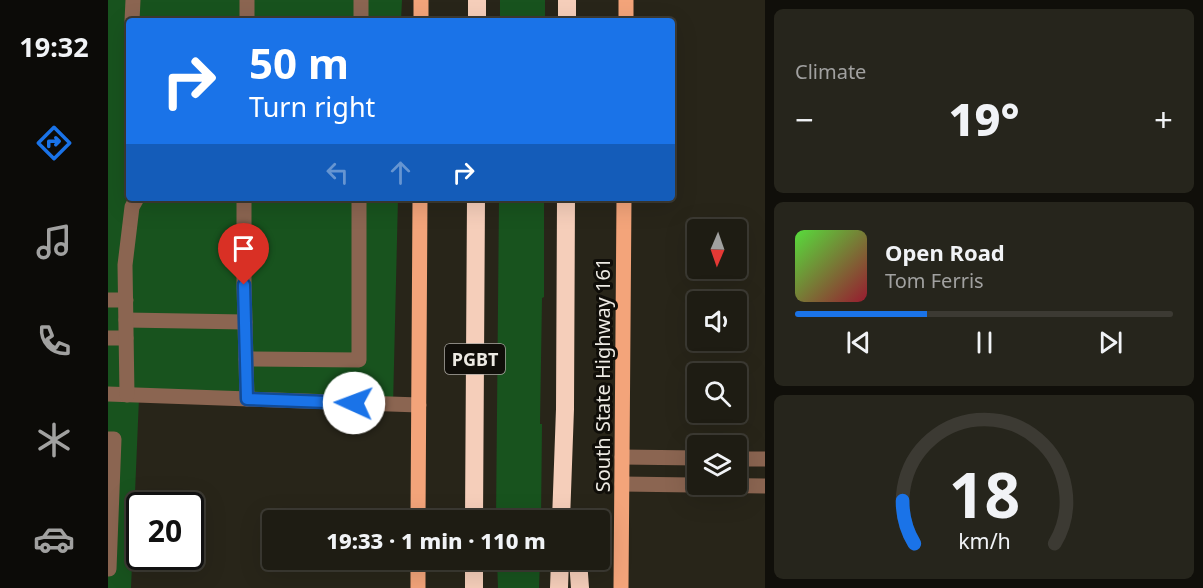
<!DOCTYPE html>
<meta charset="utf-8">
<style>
body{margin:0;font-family:"Noto Sans",sans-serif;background:#26251c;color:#f1f3f6;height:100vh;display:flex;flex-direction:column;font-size:22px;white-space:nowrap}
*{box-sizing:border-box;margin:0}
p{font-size:20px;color:#a1a1a0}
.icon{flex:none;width:33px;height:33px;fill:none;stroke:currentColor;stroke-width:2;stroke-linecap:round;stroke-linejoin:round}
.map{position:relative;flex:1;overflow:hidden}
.panel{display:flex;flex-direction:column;gap:9px;padding:9px;background:#100f0a;width:438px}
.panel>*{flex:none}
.top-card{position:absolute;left:18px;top:18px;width:549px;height:183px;border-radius:6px;box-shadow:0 6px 24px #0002,0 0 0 2px #3c3a33;background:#1a73e8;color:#fff;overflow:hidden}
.needle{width:39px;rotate:182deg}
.controls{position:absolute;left:579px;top:219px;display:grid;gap:12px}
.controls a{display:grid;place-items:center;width:60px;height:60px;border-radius:6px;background:#1e1c13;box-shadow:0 6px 24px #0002,0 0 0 2px #3c3a33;font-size:30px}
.speed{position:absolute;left:18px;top:492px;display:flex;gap:12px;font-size:30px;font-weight:700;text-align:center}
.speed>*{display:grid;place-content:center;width:78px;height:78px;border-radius:50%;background:#1e1c13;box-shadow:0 6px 24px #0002,0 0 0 2px #3c3a33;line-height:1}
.speed .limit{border:3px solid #111;border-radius:9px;background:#fff;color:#111}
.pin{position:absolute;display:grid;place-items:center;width:51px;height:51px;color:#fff;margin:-62px -26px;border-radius:50% 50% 50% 0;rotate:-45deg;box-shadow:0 0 6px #0007}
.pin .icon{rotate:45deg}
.me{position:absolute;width:66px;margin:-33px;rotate:272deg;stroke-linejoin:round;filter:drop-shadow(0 0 4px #0008)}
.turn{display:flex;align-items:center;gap:21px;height:126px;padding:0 24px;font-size:27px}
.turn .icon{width:78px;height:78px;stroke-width:2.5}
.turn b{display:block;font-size:42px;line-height:51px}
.lanes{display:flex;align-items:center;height:57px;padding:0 24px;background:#0003;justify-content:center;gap:30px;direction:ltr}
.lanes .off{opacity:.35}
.big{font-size:45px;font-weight:800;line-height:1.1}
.panel .widget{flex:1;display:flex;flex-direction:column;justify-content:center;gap:9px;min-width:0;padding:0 21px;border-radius:9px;background:#26251c}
.panel .dial{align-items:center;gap:0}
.dial svg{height:156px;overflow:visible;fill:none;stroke:#3c3a33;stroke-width:7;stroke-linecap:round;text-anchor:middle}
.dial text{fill:#f1f3f6;stroke:none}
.song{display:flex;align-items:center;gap:18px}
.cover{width:72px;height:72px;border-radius:9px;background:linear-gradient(135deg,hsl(110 70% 55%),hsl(350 70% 35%))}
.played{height:6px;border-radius:3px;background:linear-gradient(90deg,#1a73e8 35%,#3c3a33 35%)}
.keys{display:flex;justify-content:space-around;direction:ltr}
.heat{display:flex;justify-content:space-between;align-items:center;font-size:33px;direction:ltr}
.trip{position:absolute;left:154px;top:510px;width:348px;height:60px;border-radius:6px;background:#1e1c13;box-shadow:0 6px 24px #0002,0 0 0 2px #3c3a33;font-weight:800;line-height:60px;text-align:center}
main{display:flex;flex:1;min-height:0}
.dock{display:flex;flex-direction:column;width:108px;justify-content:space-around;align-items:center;background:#0c0b08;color:#a1a1a0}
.dock .icon{width:42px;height:42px}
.dock .selected{color:#1a73e8}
.dock b{font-size:27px;color:#f1f3f6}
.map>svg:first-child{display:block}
.green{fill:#18531e}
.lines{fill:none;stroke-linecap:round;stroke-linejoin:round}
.minor{stroke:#8b6551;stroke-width:15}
.major{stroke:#f3a47a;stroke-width:15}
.highway{stroke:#f5ceba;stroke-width:18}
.route-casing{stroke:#114b97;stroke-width:15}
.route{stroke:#1a73e8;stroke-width:10}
.labels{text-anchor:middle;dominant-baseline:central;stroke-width:6;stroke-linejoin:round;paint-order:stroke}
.shield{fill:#100e09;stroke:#aba8a2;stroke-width:1.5}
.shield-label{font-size:18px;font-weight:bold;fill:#edeae3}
.street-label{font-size:20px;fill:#edeae3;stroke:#100e09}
</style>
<main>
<nav class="dock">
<b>19:32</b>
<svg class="icon selected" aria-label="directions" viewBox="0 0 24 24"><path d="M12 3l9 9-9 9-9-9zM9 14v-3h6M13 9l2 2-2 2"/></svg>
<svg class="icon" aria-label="music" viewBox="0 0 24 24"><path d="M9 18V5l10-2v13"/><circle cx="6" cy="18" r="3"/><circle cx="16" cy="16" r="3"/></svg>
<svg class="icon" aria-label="phone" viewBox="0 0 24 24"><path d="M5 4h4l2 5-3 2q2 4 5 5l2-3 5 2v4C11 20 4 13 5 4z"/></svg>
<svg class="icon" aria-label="climate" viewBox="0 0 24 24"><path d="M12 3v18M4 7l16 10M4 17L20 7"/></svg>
<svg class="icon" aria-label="car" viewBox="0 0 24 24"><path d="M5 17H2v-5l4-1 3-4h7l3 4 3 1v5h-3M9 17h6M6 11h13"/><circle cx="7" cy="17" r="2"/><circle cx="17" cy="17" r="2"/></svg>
</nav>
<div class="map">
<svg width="657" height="588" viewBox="0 0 657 588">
<rect width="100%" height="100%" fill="#282519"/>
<g class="green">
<path d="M0 0H294L293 21H21V198H290L285 406 31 398 23 588H0Z"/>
<rect x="392" y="0" width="45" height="21"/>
<path d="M391 198H436V297L434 298 432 424H434L433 520H388Z"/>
<path d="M389 560H432L431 588H390Z"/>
</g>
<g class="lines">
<g class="minor">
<path d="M24 21 25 0"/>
<path d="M139 21V0"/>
<path d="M253 21V0"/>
<path d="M136 198V285L139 399"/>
<path d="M0 300H18"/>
<path d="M18 320 137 322"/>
<path d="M0 338H18"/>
<path d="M138 359 251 360V198"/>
<path d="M0 394 311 405"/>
<path d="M19 395 17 265 24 207 29 198"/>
<path d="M0 439H6L1 569H0"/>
<path d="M514 457 590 458"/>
<path d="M628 459H657"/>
<path d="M514 484 657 486"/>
</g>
<g class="major">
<path d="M313 21V0"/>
<path d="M518 21V0"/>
<path d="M310 520 312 198"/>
<path d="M310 588V560"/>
<path d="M513 588 516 198"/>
</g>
<g class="highway">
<path d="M369 21V0"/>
<path d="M459 21V0"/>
<path d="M366 520 368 198"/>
<path d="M453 520 457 409 458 198"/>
<path d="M470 560 472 588"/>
<path d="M366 588V560"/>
<path d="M451 588 452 560"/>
</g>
</g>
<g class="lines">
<defs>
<path id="route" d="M136 285 139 399 246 403"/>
</defs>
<use href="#route" class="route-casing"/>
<use href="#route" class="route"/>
</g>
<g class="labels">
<rect class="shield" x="337" y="344" width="60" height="30" rx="4.5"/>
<g class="shield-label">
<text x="367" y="359">PGBT</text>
</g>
<g class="street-label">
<text transform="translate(494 375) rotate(-90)">South State Highway 161</text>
</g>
</g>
</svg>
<div class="controls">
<a><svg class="needle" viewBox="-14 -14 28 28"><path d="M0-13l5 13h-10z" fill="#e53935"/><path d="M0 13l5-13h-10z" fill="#a1a1a0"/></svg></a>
<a><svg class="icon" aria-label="sound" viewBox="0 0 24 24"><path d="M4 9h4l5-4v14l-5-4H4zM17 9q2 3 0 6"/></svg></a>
<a><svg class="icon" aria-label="search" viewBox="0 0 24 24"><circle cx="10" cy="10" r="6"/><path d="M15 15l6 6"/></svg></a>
<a><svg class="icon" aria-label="layers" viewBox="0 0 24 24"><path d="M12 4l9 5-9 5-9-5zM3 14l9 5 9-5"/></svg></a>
</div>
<div class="speed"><div class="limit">20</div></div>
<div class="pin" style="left:136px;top:285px;background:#d93025"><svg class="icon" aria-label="arrive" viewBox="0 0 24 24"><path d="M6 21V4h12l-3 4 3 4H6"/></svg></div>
<svg class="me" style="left:246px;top:403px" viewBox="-20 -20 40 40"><circle r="19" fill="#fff"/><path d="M0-13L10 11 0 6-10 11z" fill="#1a73e8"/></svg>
<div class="trip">19:33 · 1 min · 110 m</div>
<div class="top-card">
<div class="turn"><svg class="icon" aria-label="right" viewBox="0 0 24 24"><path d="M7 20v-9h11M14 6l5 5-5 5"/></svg><div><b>50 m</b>Turn right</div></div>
<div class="lanes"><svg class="icon off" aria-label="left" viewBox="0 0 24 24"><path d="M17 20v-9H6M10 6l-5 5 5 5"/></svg><svg class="icon off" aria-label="ahead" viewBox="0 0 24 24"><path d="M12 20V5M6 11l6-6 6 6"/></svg><svg class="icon" aria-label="right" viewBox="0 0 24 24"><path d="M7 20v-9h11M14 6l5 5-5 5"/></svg></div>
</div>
</div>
<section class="panel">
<div class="widget"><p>Climate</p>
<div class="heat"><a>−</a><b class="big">19°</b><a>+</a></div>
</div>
<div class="widget">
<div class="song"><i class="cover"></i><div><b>Open Road</b><p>Tom Ferris</p></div></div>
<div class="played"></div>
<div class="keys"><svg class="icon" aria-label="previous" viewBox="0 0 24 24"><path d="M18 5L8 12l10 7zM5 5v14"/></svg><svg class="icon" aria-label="pause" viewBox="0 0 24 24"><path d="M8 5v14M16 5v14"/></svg><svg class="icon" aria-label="next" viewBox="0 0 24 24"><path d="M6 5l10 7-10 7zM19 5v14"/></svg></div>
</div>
<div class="widget dial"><svg viewBox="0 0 100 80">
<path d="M14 69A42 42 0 1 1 86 69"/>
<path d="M14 69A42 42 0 0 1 8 47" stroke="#1a73e8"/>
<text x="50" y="56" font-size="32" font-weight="700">18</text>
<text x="50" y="72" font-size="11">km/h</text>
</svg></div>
</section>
</main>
